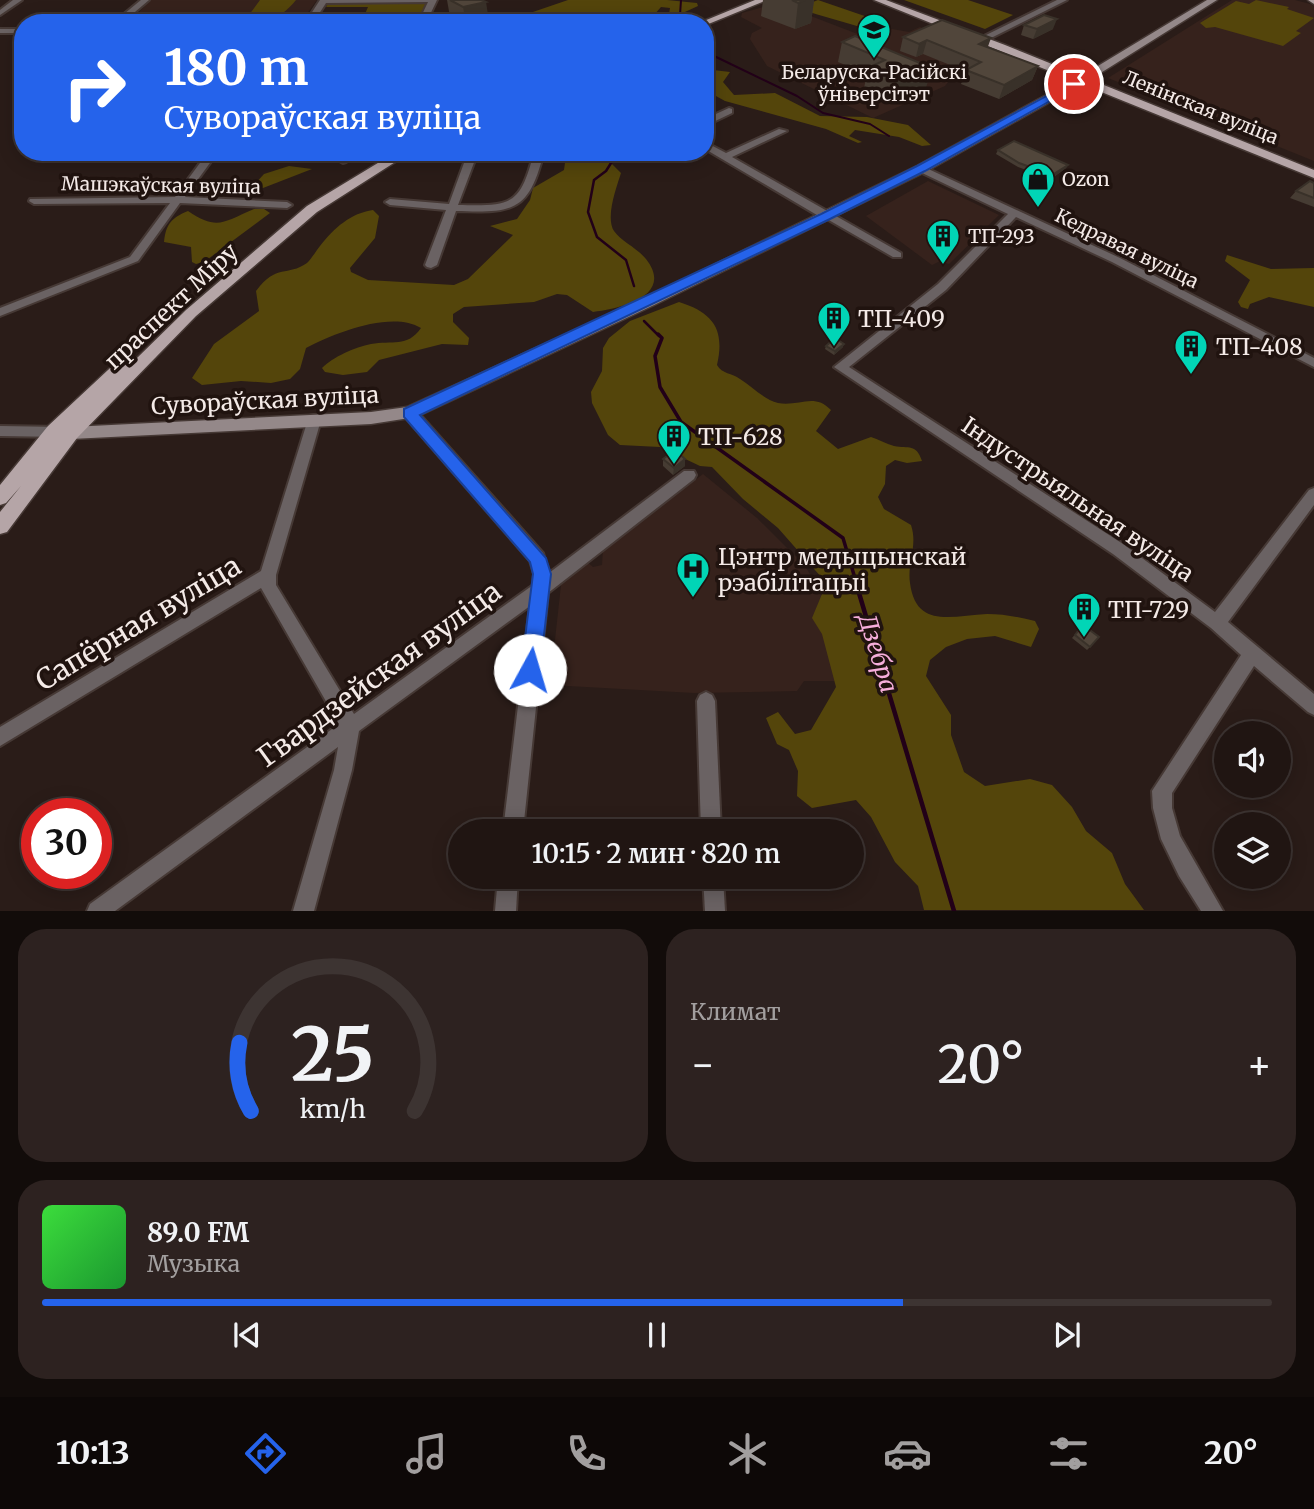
<!DOCTYPE html>
<html lang="ru">
<meta charset="utf-8">
<style>
body{margin:0;font-family:Merriweather,serif;background:#2d2220;color:#f1f3f6;height:100vh;display:flex;flex-direction:column;font-size:26px;white-space:nowrap}
*{box-sizing:border-box;margin:0}
p{font-size:23px;color:#a29f9f}
.icon{flex:none;width:38px;height:38px;fill:none;stroke:currentColor;stroke-width:2;stroke-linecap:round;stroke-linejoin:round}
.map{position:relative;height:911px;overflow:hidden}
.panel{display:flex;flex-direction:column;gap:18px;padding:18px;background:#120c0a;flex:1}
.panel>*{flex:none}
.top-card{position:absolute;left:14px;top:14px;width:700px;height:147px;border-radius:28px;box-shadow:0 4px 18px #0003,0 0 0 2px #3d3432;background:#2563eb;color:#fff;overflow:hidden}
.fabs{position:absolute;left:1214px;top:721px;display:grid;gap:14px}
.fabs a{display:grid;place-items:center;width:77px;height:77px;border-radius:50%;background:#201512;box-shadow:0 4px 18px #0003,0 0 0 2px #3d3432;font-size:35px}
.speed{position:absolute;left:21px;top:798px;display:flex;gap:14px;font-size:35px;font-weight:700;text-align:center}
.speed>*{display:grid;place-content:center;width:91px;height:91px;border-radius:50%;background:#201512;box-shadow:0 4px 18px #0003,0 0 0 2px #3d3432;line-height:1}
.speed .limit{border:10px solid #d22;background:#fff;color:#111}
.pin{position:absolute;display:grid;place-items:center;width:60px;height:60px;color:#fff;margin:-30px;border:4px solid #fff;border-radius:50%;box-shadow:0 2px 7px #0007}
.me{position:absolute;width:77px;margin:-38px;rotate:6deg;stroke-linejoin:round;filter:drop-shadow(0 0 5px #0008)}
.turn{display:flex;align-items:center;gap:24px;height:147px;padding:0 35px;font-size:32px}
.turn .icon{width:91px;height:91px;stroke-width:2.5}
.turn b{display:block;font-size:49px;line-height:60px}
.big{font-size:52px;font-weight:600;line-height:1.1}
.panel .tile{flex:1;display:flex;flex-direction:column;justify-content:center;gap:10px;min-width:0;padding:0 24px;border-radius:28px;background:#2d2220}
.panel .dial{align-items:center;gap:0}
.dial svg{height:182px;overflow:visible;fill:none;stroke:#3d3432;stroke-width:7;stroke-linecap:round;text-anchor:middle}
.dial text{fill:#f1f3f6;stroke:none}
.song{display:flex;align-items:center;gap:21px}
.cover{width:84px;height:84px;border-radius:10px;background:linear-gradient(135deg,hsl(120 70% 55%),hsl(130 70% 35%))}
.played{height:7px;border-radius:4px;background:linear-gradient(90deg,#2563eb 70%,#3d3432 70%)}
.keys{display:flex;justify-content:space-around;direction:ltr}
.heat{display:flex;justify-content:space-between;align-items:center;font-size:38px;direction:ltr}
.panel .tiles{flex:1;display:grid;gap:18px;grid-template-columns:1fr 1fr}
.tile:last-child{grid-column:span 2}
.trip{position:absolute;left:448px;top:819px;width:416px;height:70px;border-radius:35px;background:#201512;box-shadow:0 4px 18px #0003,0 0 0 2px #3d3432;font-weight:600;line-height:70px;text-align:center}
.tab-bar{display:flex;height:112px;justify-content:space-around;align-items:center;background:#0d0807;color:#a29f9f}
.tab-bar .icon{width:49px;height:49px}
.tab-bar .active{color:#2563eb}
.tab-bar b{font-size:32px;color:#f1f3f6}
.map>svg:first-child{display:block}
.built{fill:#36221c}
.green{fill:#54450b}
.lines{fill:none;stroke-linecap:round;stroke-linejoin:round}
.stream-far3{stroke:#220018;stroke-width:2}
.stream-far2{stroke:#220018;stroke-width:2.5}
.stream-far1{stroke:#220018;stroke-width:3.5}
.stream{stroke:#220018;stroke-width:4.5}
.street-casing{stroke:#463935;stroke-width:4}
.secondary-casing{stroke:#463935;stroke-width:3}
.primary-casing{stroke:#463935;stroke-width:3}
.street{fill:#6a6263;fill-rule:evenodd}
.secondary{fill:#948889;fill-rule:evenodd}
.primary{fill:#b5a5a7;fill-rule:evenodd}
.wall{fill:#463c33}
.shaded-wall{fill:#393129}
.building{fill:#51463b;stroke:#393129;stroke-width:2}
.route{fill:#2563eb;stroke:#184099;stroke-width:2}
.labels{text-anchor:middle;dominant-baseline:central;stroke-width:7;stroke-linejoin:round;paint-order:stroke}
.far-poi-label{font-size:19px;fill:#f4eae7;stroke:#20130f;text-anchor:start}
.far-street-label{font-size:19px;fill:#f4eae7;stroke:#20130f}
.street-label{font-size:23px;fill:#f4eae7;stroke:#20130f}
.poi-label{font-size:23px;fill:#f4eae7;stroke:#20130f;text-anchor:start}
.water-label{font-size:24px;font-style:italic;fill:#f6aedb;stroke:#20130f}
.near-street-label{font-size:28px;fill:#f4eae7;stroke:#20130f}
</style>
<div class="map">
<svg width="1314" height="911" viewBox="0 0 1314 911">
<rect width="100%" height="100%" fill="#2a1c18"/>
<g class="built">
<path d="M151 0H317L300 23H128Z"/>
<path d="M1232 0H1295L1314 5V161L1108 78Z"/>
<path d="M777 3 868 38 892 29 909 32 920 27 995 55 943 79 948 82 945 86 873 118 767 66 750 39 752 33 762 28 741 17 742 13Z"/>
<path d="M928 181 999 215 949 264 940 261 932 265 866 216Z"/>
<path d="M703 474 757 518 805 566 840 623 849 681H804L797 691 694 693 550 685 562 576 586 561 593 567 602 565 603 549Z"/>
</g>
<g class="green">
<path d="M260 0H296C285 14 267 27 249 15Z"/>
<path d="M568 0H667L697 3 698 6 674 17 669 14 670 8 661 7 647 23H501Z"/>
<path d="M818 0 885 23 880 25 885 28 874 32C849 22 824 18 798 8Z"/>
<path d="M904 0H968L1013 15 985 29Z"/>
<path d="M1256 0 1289 7 1287 9 1314 18 1296 31 1301 33 1283 46 1215 27 1206 28 1200 23 1236 1 1249 4Z"/>
<path d="M415 1 428 4 422 14H365L368 7H326L329 2Z"/>
<path d="M705 69 730 72 723 82 734 95 775 93 820 116 867 117 908 125 931 145 922 146 899 137 855 130 849 136 862 142 858 143 826 129 725 101 705 90Z"/>
<path d="M571 152H616L608 160 621 173C617 186 605 217 614 231 621 241 637 248 646 259 675 296 620 309 593 312L567 295 557 294 534 302 464 307 453 314V322L469 338 468 345 442 344 379 360 367 372 343 375 325 372 322 368C333 357 355 347 371 344 392 340 407 348 421 328 392 310 334 333 306 348L300 369 290 379 271 383 241 381 202 385 192 378 214 344 259 311 256 291C277 263 287 277 307 263 312 258 316 251 320 246 334 228 351 213 373 210L379 216 375 238 350 268 351 272 368 280 454 285 468 279 513 235 490 226 517 219 530 200 533 188 564 170 565 163 556 159Z"/>
<path d="M289 166 312 169 245 195 264 174Z"/>
<path d="M254 209H264L270 213 204 262 196 264 192 262 191 247 164 242C166 224 171 218 188 211 218 231 223 222 254 209Z"/>
<path d="M1227 255 1271 269 1314 268V307L1269 297 1250 304 1248 309 1241 307 1238 302 1250 280 1225 261Z"/>
<path d="M679 302C714 313 725 330 717 365 722 374 732 373 740 379 752 386 764 400 778 403 799 407 814 392 831 410L816 431 838 449 871 437C878 439 886 444 894 446 909 449 916 443 922 461L907 463 895 460 886 466 885 484 878 497 884 509 911 525C918 546 907 563 910 583 916 630 954 615 987 614 1003 614 1019 617 1035 621L1039 629 1031 647 995 636 967 639 946 647 930 660 926 676 951 715V735L964 772 985 786 1030 779 1052 785 1072 807 1086 831 1112 853 1125 884 1144 910H924L918 886 895 862 871 817 856 800 812 808 797 796 798 771 789 750 777 744 766 718 778 712 795 734 811 730 836 687 822 634 812 618 822 594V578L778 528 743 499 712 467 700 466 660 447 620 445 608 435 592 403 591 392 602 371 603 348 609 338 630 321Z"/>
</g>
<g class="lines">
<g class="stream-far3">
<path d="M680 15 681 0"/>
<path d="M710 54 797 96 823 113 870 124 889 136"/>
<path d="M705 62 710 54V42"/>
</g>
<g class="stream-far2">
<path d="M618 152 606 171 594 180 588 212 597 237 626 260 634 286"/>
<path d="M644 321 659 336"/>
</g>
<path class="stream-far1" d="M658 334 662 338 655 356 660 387 681 422 843 538 857 585"/>
<path class="stream" d="M856 583 954 911"/>
<defs>
<g id="street">
<path d="M13 0H22L0 15V10Z"/>
<path d="M141 0H149L122 23H113Z"/>
<path d="M320 0H437L426 23H418L428 2 326 3 313 23H305Z"/>
<path d="M1057 0H1067L985 41 978 39Z"/>
<rect x="0" y="29" width="23" height="4"/>
<path d="M729 108 732 109V113L705 126V119Z"/>
<path d="M779 129 787 131 732 157 901 253V257H893L827 219 822 218 705 149V142L726 153Z"/>
<path d="M208 152H218L185 197 287 202 292 205 287 208 180 203 138 261 0 316V308L130 257 170 203 34 204 29 201 30 199 175 197Z"/>
<path d="M343 152H353L346 162 343 163 338 160Z"/>
<path d="M468 152H478L458 205C512 206 520 206 534 152H544C529 211 515 213 456 211L437 265 431 268 427 267 425 265 446 210 390 205 385 202 390 199 449 204Z"/>
<path d="M918 167H924L1120 258 1314 358V367L1112 262 1016 217 946 290 849 367 1123 544 1215 612 1309 490 1314 488V505L1228 622 1314 694V715L1308 712 1254 666 1172 793V808L1180 836 1223 911H1201L1179 876 1161 839 1153 808 1152 791 1241 655 1211 628 1113 554 834 367 938 284 1008 214 918 171Z"/>
<path d="M410 408 415 409 543 553 549 573 684 471H694L696 475 694 479 548 593 523 831H503L530 606 359 731 352 770 314 911H293L334 770 338 747 115 911H87L90 904 339 724 261 588 0 746V727L261 571 309 416 314 415 321 420 276 575V585L354 714 533 585 534 574 530 561 405 417 403 413 405 409Z"/>
<path d="M0 426 62 427 69 432 62 437 0 436Z"/>
<path d="M706 692 712 695 715 701 721 831H701L697 701 700 695Z"/>
<path d="M498 877H518L516 911H495Z"/>
<path d="M703 877H723L725 911H705Z"/>
</g>
<path id="secondary" d="M1207 0H1217L1091 79 925 172 654 305 416 417 371 424 71 439 62 433 71 427 371 412 407 407 644 299 917 166 1083 75Z"/>
<g id="primary">
<path d="M755 0H767L706 25 699 23Z"/>
<path d="M874 0H886L1005 45 1314 170V178Z"/>
<path d="M1308 0H1314V4Z"/>
<path d="M396 152H411L317 212 196 316 77 438 7 532 0 534V512L21 486 6 503 0 505V485L48 426 123 356 129 355 136 359 186 310 307 206Z"/>
</g>
</defs>
<use href="#street" class="street-casing"/>
<use href="#secondary" class="secondary-casing"/>
<use href="#primary" class="primary-casing"/>
<use href="#street" class="street"/>
<use href="#secondary" class="secondary"/>
<use href="#primary" class="primary"/>
</g>
<g class="wall">
<path d="M447 0H481L489 21 480 23H462L450 17Z"/>
<path d="M763 0H814L811 23 795 29 761 16Z"/>
<path d="M1024 25 1053 29 1033 39 1021 35Z"/>
<path d="M855 36 926 88 891 100 864 88 867 74 838 62 842 42Z"/>
<path d="M903 37 988 47 1038 66 1032 80 999 99 961 84 965 71 923 54 916 57 900 51Z"/>
<path d="M998 150 1068 165 1066 168 1051 179 1018 167 996 154Z"/>
<path d="M1314 183V207L1290 198 1296 191Z"/>
<path d="M826 346 843 347 834 355 825 349Z"/>
<path d="M663 459 685 466 673 475 663 466Z"/>
<path d="M1083 625 1090 647 1087 650 1072 638Z"/>
</g>
<g class="shaded-wall">
<path d="M805 0H814L811 23 795 29 798 3Z"/>
<path d="M486 2 489 21 480 23H466L463 7Z"/>
<path d="M1057 19 1053 29 1033 39 1037 29Z"/>
<path d="M991 38 986 52 979 44Z"/>
<path d="M927 40 923 54 916 57 919 44Z"/>
<path d="M1038 66 1032 80 999 99 1004 85Z"/>
<path d="M932 68 926 88 891 100 896 80Z"/>
<path d="M1068 165 1066 168 1051 179 1052 175Z"/>
<path d="M844 344 843 347 834 355 835 351Z"/>
<path d="M685 459V466L673 475 674 468Z"/>
</g>
<g class="building">
<path d="M450 0H481L486 2 463 7Z"/>
<path d="M792 0H805L798 3Z"/>
<path d="M1044 15 1057 19 1037 29 1024 25Z"/>
<path d="M942 20 991 38 979 44 1038 66 1004 85 966 70 981 62 927 40 919 44 903 37Z"/>
<path d="M855 36 932 68 896 80 868 68 885 60 842 42Z"/>
<path d="M1014 141 1068 165 1052 175 1019 163 998 150Z"/>
<path d="M1310 181 1314 183V198L1296 191Z"/>
<path d="M835 338 844 344 835 351 826 346Z"/>
<path d="M675 450 685 459 674 468 663 459Z"/>
<path d="M1083 625 1099 637 1090 647 1075 635Z"/>
</g>
<path class="route" d="M1074 81 1077 86 925 171 830 219 420 415 546 558 551 574 540 670 537 677 530 680 523 677 521 670 533 574 530 562 404 417V409L821 214 917 166Z"/>
<defs>
<symbol id="university-pin" viewBox="-11 -11 22 30"><path d="M0 17L-7.5 6A9.5 9.5 0 1 1 7.5 6Z" fill="#01d5b6" stroke="#20130f"/><path d="M0-5L7-2L0 1L-7-2ZM-4 1L0 2.5L4 1V4Q0 6-4 4Z" fill="#111"/></symbol>
<symbol id="shop-pin" viewBox="-11 -11 22 30"><path d="M0 17L-7.5 6A9.5 9.5 0 1 1 7.5 6Z" fill="#01d5b6" stroke="#20130f"/><path d="M-5-2.5h2.3a2.7 3.5 0 0 1 5.4 0H5L5.5 6h-11ZM-1.5-2.5h3a1.5 2.3 0 0 0-3 0Z" fill="#111"/></symbol>
<symbol id="building-pin" viewBox="-11 -11 22 30"><path d="M0 17L-7.5 6A9.5 9.5 0 1 1 7.5 6Z" fill="#01d5b6" stroke="#20130f"/><path d="M-4-6H4V6H1V3H-1V6H-4ZM-2.5-4.3h1.7v1.8h-1.7ZM.8-4.3h1.7v1.8H.8ZM-2.5-1h1.7V.8h-1.7ZM.8-1h1.7V.8H.8Z" fill="#111"/></symbol>
<symbol id="hospital-pin" viewBox="-11 -11 22 30"><path d="M0 17L-7.5 6A9.5 9.5 0 1 1 7.5 6Z" fill="#01d5b6" stroke="#20130f"/><path d="M-5-5h3v3.5h4V-5h3V5h-3V1.5h-4V5h-3Z" fill="#111"/></symbol>
</defs>
<g fill-rule="evenodd">
<use href="#university-pin" x="855" y="11" width="38" height="52"/>
<use href="#shop-pin" x="1019" y="160" width="38" height="52"/>
<use href="#building-pin" x="924" y="217" width="38" height="52"/>
<use href="#building-pin" x="815" y="299" width="38" height="52"/>
<use href="#building-pin" x="1172" y="327" width="38" height="52"/>
<use href="#building-pin" x="655" y="417" width="38" height="52"/>
<use href="#hospital-pin" x="674" y="550" width="38" height="52"/>
<use href="#building-pin" x="1065" y="590" width="38" height="52"/>
</g>
<g class="labels">
<g class="far-poi-label">
<text x="874" y="72" text-anchor="middle">Беларуска-Расійскі<tspan x="874" dy="22">ўніверсітэт</tspan></text>
<text x="1062" y="179">Ozon</text>
<text x="968" y="236">ТП-293</text>
</g>
<g class="far-street-label">
<text transform="translate(1201 107) rotate(22)">Ленінская вуліца</text>
<text transform="translate(161 185) rotate(1)">Машэкаўская вуліца</text>
<text transform="translate(1127 248) rotate(26)">Кедравая вуліца</text>
</g>
<g class="street-label">
<text transform="translate(171 306) rotate(-43)">праспект Міру</text>
<text transform="translate(265 400) rotate(-3)">Сувораўская вуліца</text>
<text transform="translate(1078 499) rotate(34)">Індустрыяльная вуліца</text>
</g>
<g class="poi-label">
<text x="858" y="318">ТП-409</text>
<text x="1216" y="346">ТП-408</text>
<text x="698" y="436">ТП-628</text>
<text x="718" y="556">Цэнтр медыцынскай<tspan x="718" dy="26">рэабілітацыі</tspan></text>
<text x="1108" y="609">ТП-729</text>
</g>
<g class="water-label">
<text transform="translate(878 653) rotate(73)">Дзебра</text>
</g>
<g class="near-street-label">
<text transform="translate(138 623) rotate(-31)">Сапёрная вуліца</text>
<text transform="translate(379 674) rotate(-36)">Гвардзейская вуліца</text>
</g>
</g>
</svg>
<div class="fabs">
<a><svg class="icon" aria-label="sound" viewBox="0 0 24 24"><path d="M4 9h4l5-4v14l-5-4H4zM17 9q2 3 0 6"/></svg></a>
<a><svg class="icon" aria-label="layers" viewBox="0 0 24 24"><path d="M12 4l9 5-9 5-9-5zM3 14l9 5 9-5"/></svg></a>
</div>
<div class="speed"><div class="limit">30</div></div>
<div class="pin" style="left:1074px;top:84px;background:#d93025"><svg class="icon" aria-label="arrive" viewBox="0 0 24 24"><path d="M6 21V4h12l-3 4 3 4H6"/></svg></div>
<svg class="me" style="left:530px;top:670px" viewBox="-20 -20 40 40"><circle r="19" fill="#fff"/><path d="M0-13L10 11 0 6-10 11z" fill="#2563eb"/></svg>
<div class="trip">10:15 · 2 мин · 820 m</div>
<div class="top-card">
<div class="turn"><svg class="icon" aria-label="right" viewBox="0 0 24 24"><path d="M7 20v-9h11M14 6l5 5-5 5"/></svg><div><b>180 m</b>Сувораўская вуліца</div></div>
</div>
</div>
<section class="panel">
<div class="tiles">
<div class="tile dial"><svg viewBox="0 0 100 80">
<path d="M14 69A42 42 0 1 1 86 69"/>
<path d="M14 69A42 42 0 0 1 9 39" stroke="#2563eb"/>
<text x="50" y="56" font-size="32" font-weight="700">25</text>
<text x="50" y="72" font-size="11">km/h</text>
</svg></div>
<div class="tile"><p>Климат</p>
<div class="heat"><a>−</a><b class="big">20°</b><a>+</a></div>
</div>
<div class="tile">
<div class="song"><i class="cover"></i><div><b>89.0 FM</b><p>Музыка</p></div></div>
<div class="played"></div>
<div class="keys"><svg class="icon" aria-label="previous" viewBox="0 0 24 24"><path d="M18 5L8 12l10 7zM5 5v14"/></svg><svg class="icon" aria-label="pause" viewBox="0 0 24 24"><path d="M8 5v14M16 5v14"/></svg><svg class="icon" aria-label="next" viewBox="0 0 24 24"><path d="M6 5l10 7-10 7zM19 5v14"/></svg></div>
</div>
</div>
</section>
<nav class="tab-bar">
<b>10:13</b>
<svg class="icon active" aria-label="directions" viewBox="0 0 24 24"><path d="M12 3l9 9-9 9-9-9zM9 14v-3h6M13 9l2 2-2 2"/></svg>
<svg class="icon" aria-label="music" viewBox="0 0 24 24"><path d="M9 18V5l10-2v13"/><circle cx="6" cy="18" r="3"/><circle cx="16" cy="16" r="3"/></svg>
<svg class="icon" aria-label="phone" viewBox="0 0 24 24"><path d="M5 4h4l2 5-3 2q2 4 5 5l2-3 5 2v4C11 20 4 13 5 4z"/></svg>
<svg class="icon" aria-label="climate" viewBox="0 0 24 24"><path d="M12 3v18M4 7l16 10M4 17L20 7"/></svg>
<svg class="icon" aria-label="car" viewBox="0 0 24 24"><path d="M5 17H2v-5l4-1 3-4h7l3 4 3 1v5h-3M9 17h6M6 11h13"/><circle cx="7" cy="17" r="2"/><circle cx="17" cy="17" r="2"/></svg>
<svg class="icon" aria-label="filters" viewBox="0 0 24 24"><path d="M4 7h16M4 17h16"/><circle cx="9" cy="7" r="2"/><circle cx="15" cy="17" r="2"/></svg>
<b>20°</b>
</nav>
